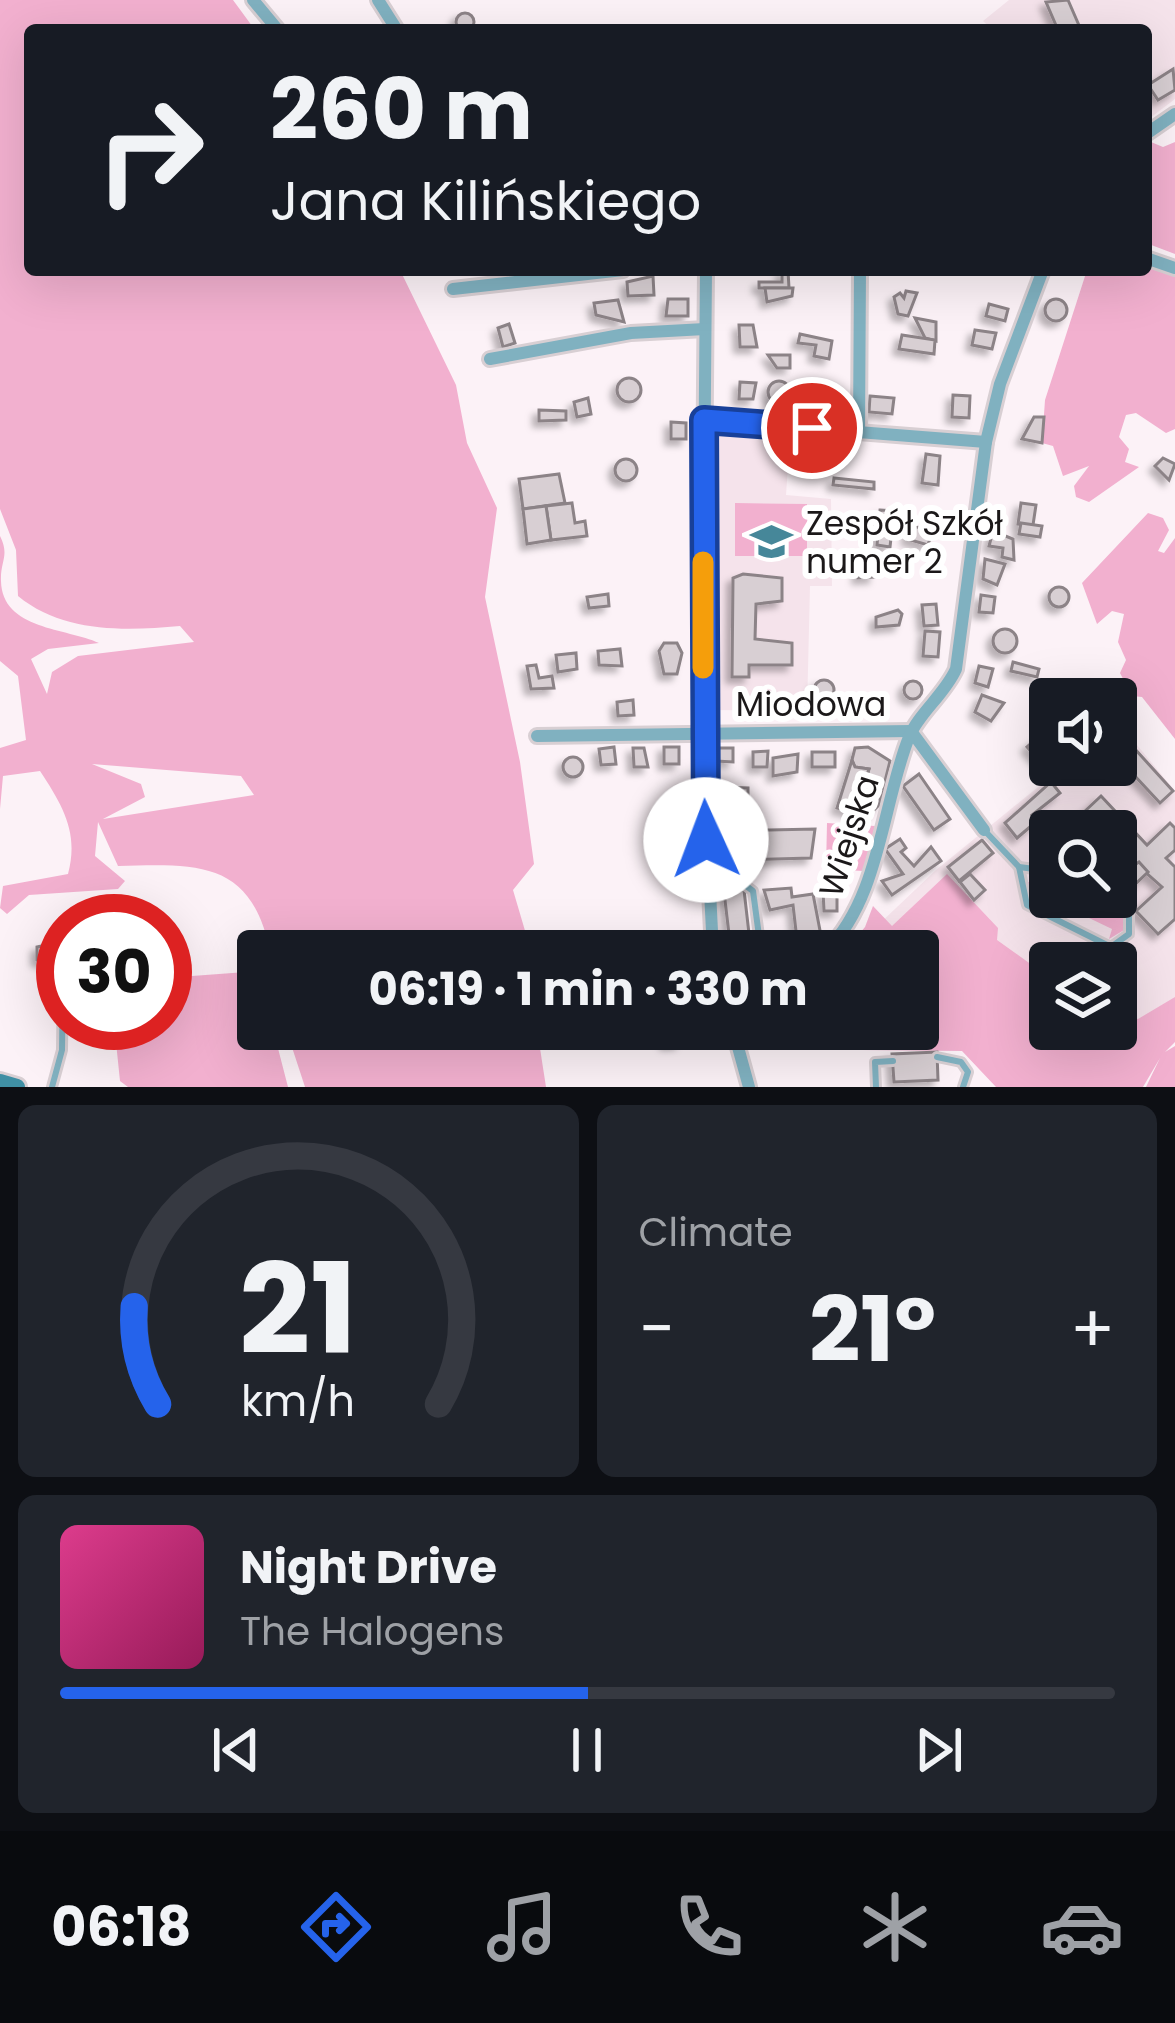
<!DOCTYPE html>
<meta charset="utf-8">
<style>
body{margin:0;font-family:Poppins,sans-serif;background:#20242c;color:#f1f3f6;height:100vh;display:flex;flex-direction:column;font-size:45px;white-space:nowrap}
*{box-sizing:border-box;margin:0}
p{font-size:39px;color:#9ea1a6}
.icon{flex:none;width:66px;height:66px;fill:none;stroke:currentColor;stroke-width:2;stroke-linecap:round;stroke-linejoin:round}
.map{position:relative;height:1087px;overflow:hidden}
.drawer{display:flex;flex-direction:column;gap:18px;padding:18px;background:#0d0f14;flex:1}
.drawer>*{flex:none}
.top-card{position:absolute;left:24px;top:24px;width:1128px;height:252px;border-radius:12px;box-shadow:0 12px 48px #0002;background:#171b24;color:#f1f3f6;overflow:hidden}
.controls{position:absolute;left:1029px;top:678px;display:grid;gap:24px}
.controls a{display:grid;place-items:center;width:108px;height:108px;border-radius:12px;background:#171b24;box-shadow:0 12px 48px #0002;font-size:60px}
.speed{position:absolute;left:36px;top:894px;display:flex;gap:24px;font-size:60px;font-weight:700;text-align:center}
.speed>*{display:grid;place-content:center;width:156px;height:156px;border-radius:50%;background:#171b24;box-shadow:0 12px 48px #0002;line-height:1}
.speed .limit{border:18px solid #d22;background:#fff;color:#111}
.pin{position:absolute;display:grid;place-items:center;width:102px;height:102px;color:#fff;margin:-51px;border:6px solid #fff;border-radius:50%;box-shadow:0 3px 12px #0007}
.me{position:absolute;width:132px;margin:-66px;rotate:358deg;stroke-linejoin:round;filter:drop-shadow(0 0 9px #0008)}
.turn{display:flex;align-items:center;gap:42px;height:252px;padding:0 48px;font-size:54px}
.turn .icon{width:156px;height:156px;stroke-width:2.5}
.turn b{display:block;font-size:84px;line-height:102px}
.big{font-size:90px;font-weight:700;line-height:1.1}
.drawer .card{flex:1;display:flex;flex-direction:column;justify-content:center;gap:18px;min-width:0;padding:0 42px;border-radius:18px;background:#20242c}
.drawer .dial{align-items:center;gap:0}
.dial svg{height:312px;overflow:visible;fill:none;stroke:#363941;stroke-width:7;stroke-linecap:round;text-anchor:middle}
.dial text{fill:#f1f3f6;stroke:none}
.song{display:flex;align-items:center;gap:36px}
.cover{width:144px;height:144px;border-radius:18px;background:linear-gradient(135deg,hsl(330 70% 55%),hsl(330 70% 35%))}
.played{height:12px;border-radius:6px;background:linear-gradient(90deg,#2563eb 50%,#363941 50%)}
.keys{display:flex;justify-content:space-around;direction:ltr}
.heat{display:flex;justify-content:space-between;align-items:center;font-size:66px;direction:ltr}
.drawer .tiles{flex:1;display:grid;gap:18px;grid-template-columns:1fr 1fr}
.card:last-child{grid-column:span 2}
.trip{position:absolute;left:237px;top:930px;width:702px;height:120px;border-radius:12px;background:#171b24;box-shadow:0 12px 48px #0002;font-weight:700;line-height:120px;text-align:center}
.tabs{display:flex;height:192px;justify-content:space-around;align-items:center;background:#090b0e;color:#9ea1a6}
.tabs .icon{width:84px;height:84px}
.tabs .on{color:#2563eb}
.tabs b{font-size:54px;color:#f1f3f6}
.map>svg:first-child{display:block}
.built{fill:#f5e3eb;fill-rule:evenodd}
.green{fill:#f2b0cf;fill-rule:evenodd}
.building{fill:#d8cfd3;stroke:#8c8387;stroke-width:3;filter:url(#shadow)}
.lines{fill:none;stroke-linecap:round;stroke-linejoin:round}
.lane-casing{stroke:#d8cfd3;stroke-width:12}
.street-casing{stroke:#d8cfd3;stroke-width:18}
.secondary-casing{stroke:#d8cfd3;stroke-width:22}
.lane{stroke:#80b1c0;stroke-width:6}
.street{stroke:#80b1c0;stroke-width:12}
.secondary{stroke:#3f8fa4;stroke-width:16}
.route-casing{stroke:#184099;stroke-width:30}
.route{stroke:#2563eb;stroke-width:21}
.slow{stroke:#f59e0b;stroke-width:21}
.labels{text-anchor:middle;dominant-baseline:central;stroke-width:12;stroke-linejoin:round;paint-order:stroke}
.poi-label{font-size:33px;fill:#1b1819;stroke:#fff;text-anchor:start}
.street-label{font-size:33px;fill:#1b1819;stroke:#fff}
</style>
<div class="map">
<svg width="1175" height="1087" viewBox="0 0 1175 1087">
<defs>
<filter id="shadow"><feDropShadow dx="-5.5" dy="5.5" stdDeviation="3" flood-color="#0004"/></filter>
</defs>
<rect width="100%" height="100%" fill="#fcf2f7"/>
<g class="built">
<path d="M1009 0H1175V99L1146 121V30H993L983 21Z"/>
<path d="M717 432 790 437 786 495 831 499 832 586H810L807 711 711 710Z"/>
<path d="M1118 722 1175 791V1028L1105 1087 918 951 876 927 936 870 1065 765H1116ZM1050 831H1116V897H1050ZM1050 963H1116V1029H1050Z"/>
</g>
<g class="green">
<path d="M0 0H233L255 30H30V270L401 272 456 385 467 443 497 508 485 597 520 762 534 864 513 890 531 951H270C251 860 198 864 118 866L98 822 95 856 125 881 118 889 29 895 7 914 0 908 3 886 68 874C79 833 63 806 40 771L3 776 0 809V748L26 740 18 676 0 661V536C10 556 0 561 1 581 2 630 67 628 99 643L48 649 31 659 47 694 52 672 78 656 194 642 180 626C124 631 63 633 18 596L16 550 0 509ZM92 764 241 776 254 795 103 819 145 797 141 784Z"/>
<path d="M1151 142 1163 147 1175 142V254L1146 243V148Z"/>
<path d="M1146 266 1175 276V429L1166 433 1136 413 1126 415 1119 437 1129 449 1125 462 1139 467 1089 502 1076 497 1074 486 1089 466 1063 476 1053 446 1042 443 1045 400 1087 270Z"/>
<path d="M735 503 807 504V556H735Z"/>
<path d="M1148 513 1163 518 1169 530 1158 551 1164 553 1175 538V739L1142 697 1132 696 1120 673 1126 660 1118 642 1124 614 1112 611 1097 624 1082 583Z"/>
<path d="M827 823 875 826 863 871 826 869Z"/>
<path d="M947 874 998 928 997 940 1050 978V1029H1116V1013L1138 1019 1175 997V1042L1165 1052 1175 1046V1087H1146L1160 1058 1143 1087H996L962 1051 750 1049 744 1029H918V951H845L865 927 873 906 892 926Z"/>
<path d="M1028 882 1050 885V897H1108L1124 919V930L1109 939 1112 929 1041 895 1030 902Z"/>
<path d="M258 971V1029H273L288 1087H128L120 1081 114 1023H165V978Z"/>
<path d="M286 1029H537L546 1087H305Z"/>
</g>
<g class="building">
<path d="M1068 0 1081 30H1058L1046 2Z"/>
<circle cx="465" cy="22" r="9"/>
<path d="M1173 69 1175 90 1158 100 1148 85Z"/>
<path d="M782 271H788L789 288H759V282H782Z"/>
<path d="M653 276 654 295 628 296 627 282Z"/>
<path d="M765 288H793L792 296 767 302Z"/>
<path d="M906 291 917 293 908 316 898 314 894 297 900 293 904 298Z"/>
<circle cx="1056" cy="310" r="11"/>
<path d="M668 299H688V316H666Z"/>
<path d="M618 300 624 322 596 315 594 303Z"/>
<path d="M989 304 1008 309 1005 321 986 316Z"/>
<path d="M915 318 936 322V341L925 338Z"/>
<path d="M509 324 515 343 503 347 498 328Z"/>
<path d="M739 325H753L757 347H740Z"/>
<path d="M975 330 996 333 992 349 972 345Z"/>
<path d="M800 334 832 341 829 359 814 356 816 345 798 343Z"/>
<path d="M902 335 935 340 934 354 899 349Z"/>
<path d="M768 355H790V368H777Z"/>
<circle cx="629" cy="390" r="12"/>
<circle cx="779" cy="392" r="11"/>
<path d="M740 382 756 383 753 399H739Z"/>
<path d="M953 395 970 396 969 418 952 417Z"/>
<path d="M870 396 894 398 892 414 869 412Z"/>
<path d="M588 398 591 414 577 417 574 402Z"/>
<path d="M539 410 566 411V420L539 421Z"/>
<path d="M1034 417H1044L1042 443 1022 439Z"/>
<path d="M671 422 686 423V439H671Z"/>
<path d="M926 454 940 456 938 485 922 483Z"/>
<path d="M1163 458 1175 464 1169 480 1155 466Z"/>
<circle cx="626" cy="470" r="11"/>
<path d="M559 474 565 503 523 509 519 479Z"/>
<path d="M834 478 874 482V489L833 485Z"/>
<path d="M572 503 575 523 585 521 587 536 551 540 546 506Z"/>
<path d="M1021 503 1036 505 1033 525 1018 524Z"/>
<path d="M546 506 551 540 527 544 523 509Z"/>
<path d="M880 510 894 511 890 547 877 545Z"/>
<path d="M1021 523 1042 526 1040 537 1019 534Z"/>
<path d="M911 525 932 532 928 545 907 539Z"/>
<path d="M993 531 1013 539 1014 560 1002 557 1003 548 989 546Z"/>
<path d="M861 555H872L874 577 858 578Z"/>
<path d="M985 559 1005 564 997 585 983 579Z"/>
<path d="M743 574 782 578V601L756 604 755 639 792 643V665H749V677H732L733 578Z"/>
<circle cx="1059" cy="597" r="10"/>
<path d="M608 594 609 606 589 608 587 597Z"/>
<path d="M981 595 995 597 993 613 979 612Z"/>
<path d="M936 604 938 625 924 626 922 605Z"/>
<path d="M898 610 902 614 899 625 876 627V617Z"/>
<circle cx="1005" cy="641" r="12"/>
<path d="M925 631 940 632 938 657 923 656Z"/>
<path d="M664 643H677L682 653 677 674H664L659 651Z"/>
<path d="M620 649 622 666 599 665 598 651Z"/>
<path d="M576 653 577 669 558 672 556 655Z"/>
<path d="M1013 662 1039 669 1037 677 1011 671Z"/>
<path d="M536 665 539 678 552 676 554 688 531 689 527 666Z"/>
<path d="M979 666 993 669 988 687 975 683Z"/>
<circle cx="824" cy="690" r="10"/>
<circle cx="913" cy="690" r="9"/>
<path d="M982 695 1004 703 991 721 975 712Z"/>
<path d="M633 700 634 715 618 716 617 702Z"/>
<path d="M1037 738 1050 752 1040 762 1027 747Z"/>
<path d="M614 747 616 764 601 765 599 749Z"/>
<rect x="664" y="747" width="15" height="17"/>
<path d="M868 747 890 761 879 805 867 817 855 813 869 769 855 767 852 760 855 748Z"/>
<path d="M633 748H644L648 767H634Z"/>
<path d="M716 748H733V762L716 761Z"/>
<path d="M1134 748 1173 791 1160 803 1120 760Z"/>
<path d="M768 751 767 767H753V752Z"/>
<rect x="812" y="752" width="23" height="15"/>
<path d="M798 754 797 772 773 776V758Z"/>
<circle cx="573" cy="767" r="10"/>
<path d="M852 760 855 767 869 769 855 813 837 808Z"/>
<path d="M919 774 950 819 934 830 903 786Z"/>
<path d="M1051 782 1060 793 1032 815 1037 821 1017 838 1005 823Z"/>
<path d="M721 787 748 788V799L721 798Z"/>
<path d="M1101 796 1147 845 1170 823 1175 828V850L1166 858 1175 867V919L1158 934 1136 911 1162 887 1116 846V831H1101L1084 812Z"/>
<path d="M815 829 811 858 743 860V869L725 870V831Z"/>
<path d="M900 839 906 848 901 852 914 866 931 847 941 861 892 895 882 881 903 874 885 849Z"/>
<path d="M982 840 993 853 959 881 948 867Z"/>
<rect x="674" y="844" width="16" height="18"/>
<path d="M1139 862 1148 872 1130 889 1118 876Z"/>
<path d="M970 874 985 890 974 900 960 882Z"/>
<path d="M791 888 792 897 813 894 822 941 805 943 806 951H769L767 934 782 933 783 942 797 940 793 905 770 910 764 890Z"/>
<path d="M744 890 751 951H731L724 892Z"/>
<path d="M823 891H837V911H824Z"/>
<path d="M46 945 63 946V966L37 960V947Z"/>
<path d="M661 1029H679L680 1043 667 1044Z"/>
<path d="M937 1052 938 1080 894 1082 892 1054Z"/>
</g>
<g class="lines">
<defs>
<g id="lane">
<path d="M984 830 1019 867 1027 905 1111 947 1129 934V909L1116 890"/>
<path d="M1019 867 1050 871"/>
<path d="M712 887 745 885 753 891 761 951"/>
<path d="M937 1057 961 1062 968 1072 963 1087"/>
<path d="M52 1087 62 1050 63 976"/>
<path d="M876 1087 875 1062 893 1061"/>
</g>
<g id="street">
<path d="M253 0 278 30"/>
<path d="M378 0 397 30"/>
<path d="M1146 134 1175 114"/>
<path d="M1146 258 1175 268"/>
<path d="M706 270 702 731 713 951"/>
<path d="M453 289 623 270"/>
<path d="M490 359 631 333 705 329"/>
<path d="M704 420 986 442"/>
<path d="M859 431 860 270"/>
<path d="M911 731 984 830"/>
<path d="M537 736 911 731"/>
<path d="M826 951C880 898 882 805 909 737 919 713 945 694 956 669L986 442 1000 384 1043 270"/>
<path d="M733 1029 749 1087"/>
</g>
<path id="secondary" d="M0 1082 17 1087"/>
</defs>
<use href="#lane" class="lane-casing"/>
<use href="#street" class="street-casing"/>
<use href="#secondary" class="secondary-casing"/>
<use href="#lane" class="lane"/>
<use href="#street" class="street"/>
<use href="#secondary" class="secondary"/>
</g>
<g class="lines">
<defs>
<path id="route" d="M706 840 704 420 812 428"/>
</defs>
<use href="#route" class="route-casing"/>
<use href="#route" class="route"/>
<path class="slow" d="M703 668V562"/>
</g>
<defs>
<symbol id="school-bare" viewBox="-9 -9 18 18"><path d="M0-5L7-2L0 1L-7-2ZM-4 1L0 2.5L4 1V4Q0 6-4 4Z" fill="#468799" stroke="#fff" stroke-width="2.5" paint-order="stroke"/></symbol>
</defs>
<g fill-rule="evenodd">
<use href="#school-bare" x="742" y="512" width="59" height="59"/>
</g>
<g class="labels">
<g class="poi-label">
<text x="806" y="523">Zespół Szkół<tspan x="806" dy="38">numer 2</tspan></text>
</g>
<g class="street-label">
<text x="811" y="704">Miodowa</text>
<text transform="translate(849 836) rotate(-72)">Wiejska</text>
</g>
</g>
</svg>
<div class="controls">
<a><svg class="icon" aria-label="sound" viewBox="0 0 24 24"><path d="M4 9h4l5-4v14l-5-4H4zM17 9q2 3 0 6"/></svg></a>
<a><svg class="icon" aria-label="search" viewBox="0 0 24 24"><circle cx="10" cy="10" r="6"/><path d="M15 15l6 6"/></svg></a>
<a><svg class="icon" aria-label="layers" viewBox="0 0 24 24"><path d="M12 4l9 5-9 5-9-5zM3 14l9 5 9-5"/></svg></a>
</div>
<div class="speed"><div class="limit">30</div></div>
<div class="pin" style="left:812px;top:428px;background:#d93025"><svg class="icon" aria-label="arrive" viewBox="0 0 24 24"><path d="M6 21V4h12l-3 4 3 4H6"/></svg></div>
<svg class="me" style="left:706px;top:840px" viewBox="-20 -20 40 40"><circle r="19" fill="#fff"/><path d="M0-13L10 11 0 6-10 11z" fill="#2563eb"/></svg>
<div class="trip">06:19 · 1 min · 330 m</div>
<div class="top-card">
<div class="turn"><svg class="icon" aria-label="right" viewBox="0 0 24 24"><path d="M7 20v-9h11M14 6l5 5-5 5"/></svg><div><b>260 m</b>Jana Kilińskiego</div></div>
</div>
</div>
<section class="drawer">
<div class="tiles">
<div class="card dial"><svg viewBox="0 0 100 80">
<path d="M14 69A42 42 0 1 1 86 69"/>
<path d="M14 69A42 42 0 0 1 8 44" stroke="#2563eb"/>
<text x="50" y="56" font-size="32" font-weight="700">21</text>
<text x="50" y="72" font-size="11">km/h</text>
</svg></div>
<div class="card"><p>Climate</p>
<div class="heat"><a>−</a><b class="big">21°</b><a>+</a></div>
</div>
<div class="card">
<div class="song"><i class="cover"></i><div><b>Night Drive</b><p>The Halogens</p></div></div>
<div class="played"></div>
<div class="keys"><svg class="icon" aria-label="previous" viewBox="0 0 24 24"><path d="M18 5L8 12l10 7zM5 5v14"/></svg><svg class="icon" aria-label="pause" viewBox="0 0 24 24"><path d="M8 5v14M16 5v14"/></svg><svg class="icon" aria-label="next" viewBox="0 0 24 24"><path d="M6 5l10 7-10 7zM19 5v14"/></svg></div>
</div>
</div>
</section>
<nav class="tabs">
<b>06:18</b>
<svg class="icon on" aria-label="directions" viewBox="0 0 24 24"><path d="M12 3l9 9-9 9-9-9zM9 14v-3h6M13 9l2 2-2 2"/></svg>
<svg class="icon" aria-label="music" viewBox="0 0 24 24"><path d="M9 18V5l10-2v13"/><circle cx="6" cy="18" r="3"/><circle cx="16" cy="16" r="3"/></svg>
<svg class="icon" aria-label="phone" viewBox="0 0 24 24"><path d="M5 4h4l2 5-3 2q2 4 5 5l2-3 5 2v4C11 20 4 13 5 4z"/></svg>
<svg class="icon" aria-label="climate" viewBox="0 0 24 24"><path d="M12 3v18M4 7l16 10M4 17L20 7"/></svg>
<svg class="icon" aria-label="car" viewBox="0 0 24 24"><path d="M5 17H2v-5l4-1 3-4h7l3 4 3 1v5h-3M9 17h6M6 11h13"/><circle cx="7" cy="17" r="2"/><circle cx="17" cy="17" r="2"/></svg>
</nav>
